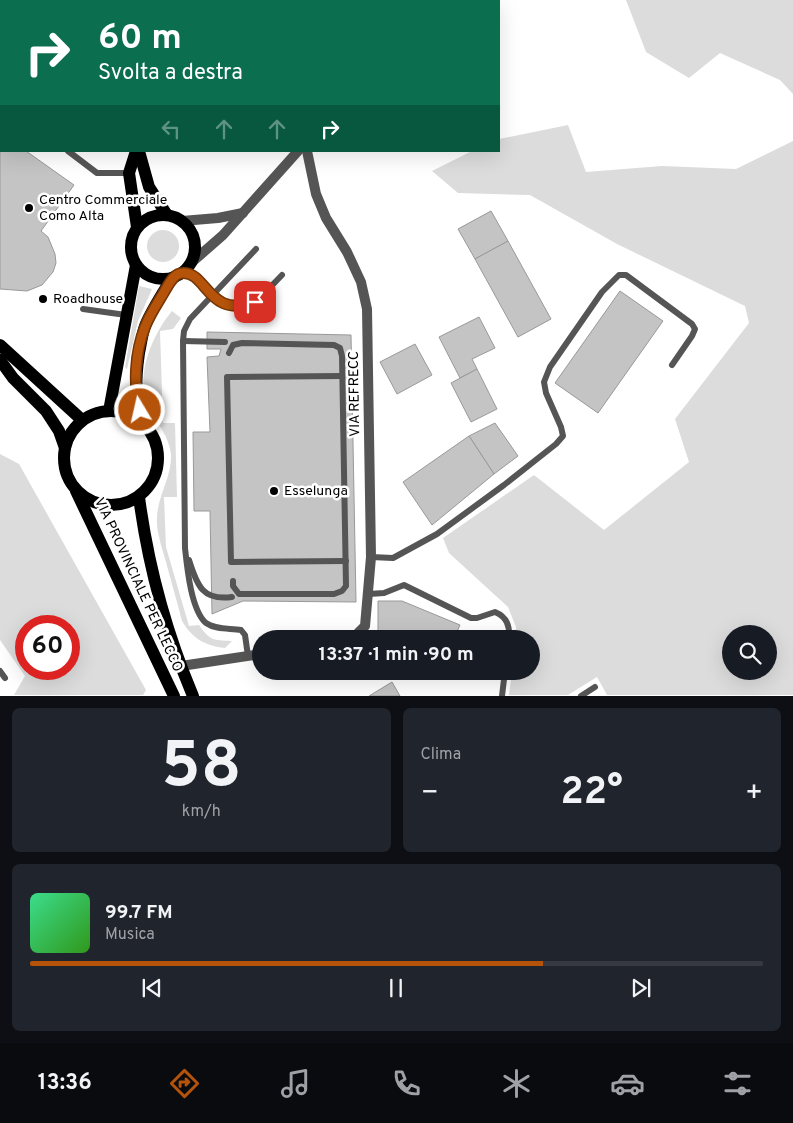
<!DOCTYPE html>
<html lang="it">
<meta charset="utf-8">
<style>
body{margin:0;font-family:Overpass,sans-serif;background:#20242c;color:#f1f3f6;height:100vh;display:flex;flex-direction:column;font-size:19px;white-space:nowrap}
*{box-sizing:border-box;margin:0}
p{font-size:16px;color:#9ea1a6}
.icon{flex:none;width:28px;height:28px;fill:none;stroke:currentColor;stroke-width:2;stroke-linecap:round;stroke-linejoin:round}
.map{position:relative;height:696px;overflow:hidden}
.side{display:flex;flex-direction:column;gap:12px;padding:12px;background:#0d0f14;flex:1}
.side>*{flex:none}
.banner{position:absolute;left:0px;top:0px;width:500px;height:152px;box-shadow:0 5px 20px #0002;background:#0b6e4f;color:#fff;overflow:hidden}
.tools{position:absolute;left:722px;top:625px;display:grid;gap:10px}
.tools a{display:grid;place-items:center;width:55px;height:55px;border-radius:50%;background:#171b24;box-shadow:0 5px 20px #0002;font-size:25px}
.speed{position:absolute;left:15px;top:615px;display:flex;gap:10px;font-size:25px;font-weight:700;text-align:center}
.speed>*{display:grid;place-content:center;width:65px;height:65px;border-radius:50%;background:#171b24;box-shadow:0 5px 20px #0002;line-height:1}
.speed .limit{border:8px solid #d22;background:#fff;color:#111}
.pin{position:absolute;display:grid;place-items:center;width:42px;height:42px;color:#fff;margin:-21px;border-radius:10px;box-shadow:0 2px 8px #0006}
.me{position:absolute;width:55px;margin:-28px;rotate:351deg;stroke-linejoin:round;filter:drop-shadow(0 0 4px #0008)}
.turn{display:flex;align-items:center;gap:18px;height:105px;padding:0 15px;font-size:22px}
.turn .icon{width:65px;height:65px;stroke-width:2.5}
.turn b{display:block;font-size:35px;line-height:42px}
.lanes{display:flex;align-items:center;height:48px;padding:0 15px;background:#0003;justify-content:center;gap:25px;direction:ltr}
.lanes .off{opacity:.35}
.big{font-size:38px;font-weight:700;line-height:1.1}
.side .tile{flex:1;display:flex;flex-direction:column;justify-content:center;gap:8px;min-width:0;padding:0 18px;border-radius:8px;background:#20242c}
.side .dial{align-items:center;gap:0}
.dial b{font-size:65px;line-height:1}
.song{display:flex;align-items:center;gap:15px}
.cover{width:60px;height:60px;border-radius:8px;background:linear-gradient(135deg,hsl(150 70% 55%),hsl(110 70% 35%))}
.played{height:5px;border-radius:2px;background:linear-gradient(90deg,#b45309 70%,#363941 70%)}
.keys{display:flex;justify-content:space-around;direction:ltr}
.heat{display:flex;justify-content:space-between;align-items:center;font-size:28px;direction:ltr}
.side .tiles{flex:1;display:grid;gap:12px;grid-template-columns:1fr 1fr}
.tile:last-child{grid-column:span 2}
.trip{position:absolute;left:252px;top:630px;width:288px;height:50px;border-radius:25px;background:#171b24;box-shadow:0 5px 20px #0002;font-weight:700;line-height:50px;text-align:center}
.dock{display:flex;height:80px;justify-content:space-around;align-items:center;background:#090b0e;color:#9ea1a6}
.dock .icon{width:35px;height:35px}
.dock .selected{color:#b45309}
.dock b{font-size:22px;color:#f1f3f6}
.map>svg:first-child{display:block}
.green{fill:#dcdcdc;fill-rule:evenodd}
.building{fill:#c4c4c4;stroke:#999}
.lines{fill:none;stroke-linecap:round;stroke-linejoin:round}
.service{stroke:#555;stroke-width:6}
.minor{stroke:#555;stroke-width:10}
.primary{stroke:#000;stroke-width:12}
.route-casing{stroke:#753606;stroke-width:12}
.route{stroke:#b45309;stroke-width:9}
.poi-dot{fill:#000;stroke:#fff;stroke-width:2}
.labels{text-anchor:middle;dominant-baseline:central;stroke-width:5;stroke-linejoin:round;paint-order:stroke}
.poi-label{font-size:14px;fill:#000;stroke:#fff;text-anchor:start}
.street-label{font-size:14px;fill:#000;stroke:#fff}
</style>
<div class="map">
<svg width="793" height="696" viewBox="0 0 793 696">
<rect width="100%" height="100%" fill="#fff"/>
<g class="green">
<path d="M626 0H793V94L780 80 720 53 689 78 646 52Z"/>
<path d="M568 125 586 172 662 166 736 169 793 141V695H607L597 677 568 695H509L512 671H531V639H515L516 627 508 607 449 553 443 538 534 475 604 530 689 462 675 419 749 323 745 306 617 244 530 195 458 193 432 171 472 151H499V139ZM731 634H769V671H731Z"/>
<circle cx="163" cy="246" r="16"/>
<path d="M139 286 152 289 138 321 127 369 125 367Z"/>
<path d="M172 311 181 318 173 329 160 331 163 423H175L177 497H164L166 547 189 626 199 625C210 641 213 640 232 641L225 648C205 646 192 638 182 621 177 601 171 581 166 562 162 547 156 532 157 517 158 495 172 477 171 454 169 437 158 424 150 410 133 379 152 335 172 311Z"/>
<path d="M0 454 19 464 146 690 143 695H14L25 676 0 640ZM26 626H69V669H26Z"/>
</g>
<g class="building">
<path d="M0 133 1 151H26L74 185 41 231 48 237 55 254 56 263 53 272 42 285 27 291 0 289Z"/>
<path d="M491 211 508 241 475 259 458 229Z"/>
<path d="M508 241 551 319 518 337 475 259Z"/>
<path d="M620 291 663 321 598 413 555 383Z"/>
<path d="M479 317 495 348 472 359 477 369 460 378 439 337Z"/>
<path d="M207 332 351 335 356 602 243 601 212 614 210 511H194L193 432H210L207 357 219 356 221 349H207Z"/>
<path d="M415 344 432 375 397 394 380 362Z"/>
<path d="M477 369 497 409 471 422 451 383Z"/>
<path d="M495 423 518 456 494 474 469 436Z"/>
<path d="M469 436 494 474 432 525 403 482Z"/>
<path d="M378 601H402L460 625 454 639H392L378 633Z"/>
<path d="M392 682 400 696H369Z"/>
</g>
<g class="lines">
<g class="service">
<path d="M68 151 97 173H129"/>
<path d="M182 273 187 274 196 279 219 302 227 305 246 306 255 303 282 275"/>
<path d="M83 309 126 315"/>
<path d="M183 341 225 342"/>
<path d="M229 353 233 345 242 343 334 345 340 348 342 356 346 586 342 591 334 594H239L233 586V581"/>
<path d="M342 376 227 377 231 562 346 561"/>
<path d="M371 557 393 558 437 534 504 485 556 444 563 436 561 427 546 393 544 382 550 367 602 292 619 275H626L692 324 695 329 692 336 672 365"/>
<path d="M189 560C197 586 203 601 232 597"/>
<path d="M369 594 384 593 404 585 471 618H477L495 612C507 617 510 626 509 639"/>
<path d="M248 656 245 635 241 630C230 628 216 630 206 623 191 610 187 567 185 548L183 341 184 331 190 319 256 249"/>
<path d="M0 671 5 678"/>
<path d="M502 696 505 671"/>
<path d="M581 696 595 687"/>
</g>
<g class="minor">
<path d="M437 1 438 0"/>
<path d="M307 151 316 194 326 218 347 252 361 282 367 309 371 557 365 626 357 634 348 639"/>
<path d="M182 221 218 218 243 213"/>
<path d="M191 263 223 235 298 151"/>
<path d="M181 666 261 654"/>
</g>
<g class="primary">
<path d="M152 1V0"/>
<path d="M136 151 129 173 137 227"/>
<path d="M139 151 149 187 167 215"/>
<circle cx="163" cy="247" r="32"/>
<path d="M0 345 82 420"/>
<path d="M0 360 13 378 46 411 59 431 65 448"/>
<path d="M109 411 136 265"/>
<circle cx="111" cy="458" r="47"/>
<path d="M147 425C134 399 135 381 139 353 141 344 142 334 145 326 152 309 163 293 172 278"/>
<path d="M76 491 174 696"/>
<path d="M139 497C148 565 166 632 193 696"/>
</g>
</g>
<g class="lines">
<defs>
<path id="route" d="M140 410C133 385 135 352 145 327 149 316 157 304 163 294 168 286 173 273 183 273 207 272 208 319 255 302"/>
</defs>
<use href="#route" class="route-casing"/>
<use href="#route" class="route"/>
</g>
<g class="poi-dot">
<circle cx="29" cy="208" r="5"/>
<circle cx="43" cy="299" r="5"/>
<circle cx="274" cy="491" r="5"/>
</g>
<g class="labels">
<g class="poi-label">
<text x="39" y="200">Centro Commerciale<tspan x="39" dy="16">Como Alta</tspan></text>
<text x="53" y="299">Roadhouse</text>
<text x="284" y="491">Esselunga</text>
</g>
<g class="street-label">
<text transform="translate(355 394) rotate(-91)">VIA REFRECC</text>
<text transform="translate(138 585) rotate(65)">VIA PROVINCIALE PER LECCO</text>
</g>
</g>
</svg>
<div class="tools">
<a><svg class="icon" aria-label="search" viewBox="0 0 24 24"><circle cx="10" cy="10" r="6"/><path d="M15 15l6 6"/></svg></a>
</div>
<div class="speed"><div class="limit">60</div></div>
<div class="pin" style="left:255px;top:302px;background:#d93025"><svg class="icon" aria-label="arrive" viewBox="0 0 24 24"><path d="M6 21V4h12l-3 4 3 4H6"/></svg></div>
<svg class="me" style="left:140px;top:410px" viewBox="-20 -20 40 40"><circle r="17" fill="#b45309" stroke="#fff" stroke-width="3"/><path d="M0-11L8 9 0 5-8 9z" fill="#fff"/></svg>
<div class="trip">13:37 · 1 min · 90 m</div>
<div class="banner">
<div class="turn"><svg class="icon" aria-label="right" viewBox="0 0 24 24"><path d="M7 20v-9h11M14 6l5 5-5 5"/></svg><div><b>60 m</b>Svolta a destra</div></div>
<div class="lanes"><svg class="icon off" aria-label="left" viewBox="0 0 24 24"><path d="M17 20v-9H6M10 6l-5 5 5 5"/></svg><svg class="icon off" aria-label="ahead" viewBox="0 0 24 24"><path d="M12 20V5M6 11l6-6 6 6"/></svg><svg class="icon off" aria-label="ahead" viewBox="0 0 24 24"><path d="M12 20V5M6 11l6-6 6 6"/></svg><svg class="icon" aria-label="right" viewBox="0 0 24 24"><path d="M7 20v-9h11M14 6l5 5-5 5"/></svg></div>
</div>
</div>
<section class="side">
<div class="tiles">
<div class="tile dial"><b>58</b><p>km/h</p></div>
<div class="tile"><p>Clima</p>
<div class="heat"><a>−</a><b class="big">22°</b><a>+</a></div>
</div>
<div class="tile">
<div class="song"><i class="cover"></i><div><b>99.7 FM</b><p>Musica</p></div></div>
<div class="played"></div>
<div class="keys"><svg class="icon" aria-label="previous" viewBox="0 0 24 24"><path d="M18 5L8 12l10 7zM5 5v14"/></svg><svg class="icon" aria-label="pause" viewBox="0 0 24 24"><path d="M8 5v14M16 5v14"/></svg><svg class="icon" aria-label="next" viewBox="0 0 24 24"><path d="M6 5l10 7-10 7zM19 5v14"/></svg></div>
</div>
</div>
</section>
<nav class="dock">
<b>13:36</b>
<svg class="icon selected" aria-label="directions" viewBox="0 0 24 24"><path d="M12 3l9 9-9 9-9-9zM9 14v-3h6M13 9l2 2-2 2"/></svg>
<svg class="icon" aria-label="music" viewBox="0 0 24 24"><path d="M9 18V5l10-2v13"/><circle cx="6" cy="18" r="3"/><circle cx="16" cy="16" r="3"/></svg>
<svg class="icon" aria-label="phone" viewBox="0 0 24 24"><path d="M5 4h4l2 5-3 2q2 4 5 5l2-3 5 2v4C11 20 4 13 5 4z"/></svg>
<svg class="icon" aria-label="climate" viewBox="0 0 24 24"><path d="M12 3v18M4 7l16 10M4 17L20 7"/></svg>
<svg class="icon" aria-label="car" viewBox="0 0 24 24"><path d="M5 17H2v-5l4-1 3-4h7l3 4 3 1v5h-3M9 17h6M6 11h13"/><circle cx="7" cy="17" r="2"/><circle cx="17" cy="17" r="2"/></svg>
<svg class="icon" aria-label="filters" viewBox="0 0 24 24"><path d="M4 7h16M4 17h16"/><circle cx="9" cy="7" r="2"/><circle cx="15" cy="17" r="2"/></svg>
</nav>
